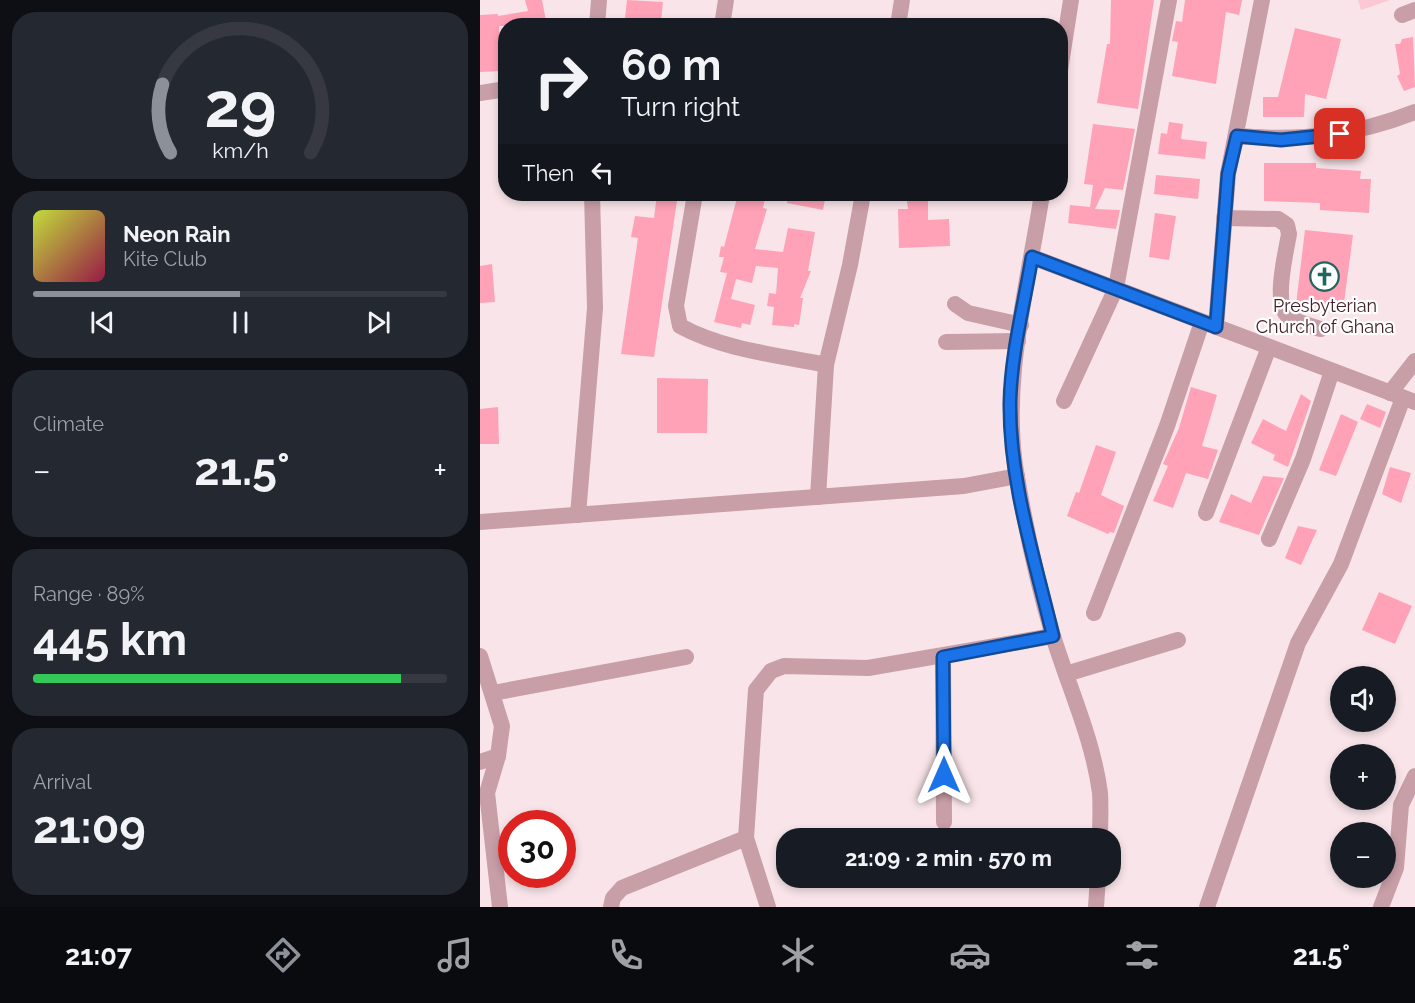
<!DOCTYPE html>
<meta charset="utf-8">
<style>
body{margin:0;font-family:Raleway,sans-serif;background:#242831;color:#f1f3f6;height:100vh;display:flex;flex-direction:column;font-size:22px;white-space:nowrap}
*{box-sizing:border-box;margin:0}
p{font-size:20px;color:#9ea1a6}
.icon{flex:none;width:33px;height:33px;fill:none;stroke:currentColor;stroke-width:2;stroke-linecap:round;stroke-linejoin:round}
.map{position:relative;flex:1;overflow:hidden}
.side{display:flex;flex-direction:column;gap:12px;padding:12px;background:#0d0f14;width:480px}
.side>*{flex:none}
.guide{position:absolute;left:18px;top:18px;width:570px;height:183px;border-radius:24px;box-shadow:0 3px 9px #0003;background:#171b24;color:#f1f3f6;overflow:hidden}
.fabs{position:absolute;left:850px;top:666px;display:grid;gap:12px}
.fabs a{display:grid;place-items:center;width:66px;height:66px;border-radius:50%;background:#171b24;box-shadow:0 3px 9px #0003;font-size:30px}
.speed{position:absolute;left:18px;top:810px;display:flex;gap:12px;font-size:30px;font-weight:700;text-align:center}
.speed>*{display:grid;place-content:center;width:78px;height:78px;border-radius:50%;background:#171b24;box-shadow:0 3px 9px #0003;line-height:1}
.speed .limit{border:9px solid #d22;background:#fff;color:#111}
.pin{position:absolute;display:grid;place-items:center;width:51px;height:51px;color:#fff;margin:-26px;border-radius:12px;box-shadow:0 3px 9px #0006}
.me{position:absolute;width:66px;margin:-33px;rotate:0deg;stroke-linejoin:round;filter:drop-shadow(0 0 4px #0008)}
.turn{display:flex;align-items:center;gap:21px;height:126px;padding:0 24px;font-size:27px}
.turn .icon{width:78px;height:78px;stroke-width:2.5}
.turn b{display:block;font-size:42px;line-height:51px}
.then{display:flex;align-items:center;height:57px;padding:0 24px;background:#0003;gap:12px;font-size:22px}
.big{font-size:45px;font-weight:700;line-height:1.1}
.side .card{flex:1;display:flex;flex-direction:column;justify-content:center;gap:9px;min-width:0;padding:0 21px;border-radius:24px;background:#242831}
.side .dial{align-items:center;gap:0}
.dial svg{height:156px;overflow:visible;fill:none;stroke:#363941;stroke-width:7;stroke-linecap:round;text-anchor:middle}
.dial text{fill:#f1f3f6;stroke:none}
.song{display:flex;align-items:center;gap:18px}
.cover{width:72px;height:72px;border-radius:9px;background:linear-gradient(135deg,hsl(70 70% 55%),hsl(340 70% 35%))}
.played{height:6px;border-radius:3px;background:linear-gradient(90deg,#8c9099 50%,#363941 50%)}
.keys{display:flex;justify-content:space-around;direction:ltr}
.heat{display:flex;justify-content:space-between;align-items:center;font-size:33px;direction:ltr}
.charge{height:9px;border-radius:4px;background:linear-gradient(90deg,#34c759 89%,#363941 0)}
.trip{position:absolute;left:296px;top:828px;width:345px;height:60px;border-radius:24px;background:#171b24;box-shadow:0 3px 9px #0003;font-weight:700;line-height:60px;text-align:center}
.menu{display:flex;height:96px;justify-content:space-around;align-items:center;background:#090b0e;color:#9ea1a6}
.menu .icon{width:42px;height:42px}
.menu .on{color:#8c9099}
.menu b{font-size:27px;color:#f1f3f6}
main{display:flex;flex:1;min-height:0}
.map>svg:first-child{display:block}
.pitch{fill:#fbc7d2}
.building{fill:#ffa1b7}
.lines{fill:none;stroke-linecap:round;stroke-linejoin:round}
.minor{stroke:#c89ea7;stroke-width:16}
.route-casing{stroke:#114b97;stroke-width:15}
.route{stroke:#1a73e8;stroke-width:10}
.labels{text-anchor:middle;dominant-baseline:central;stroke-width:4.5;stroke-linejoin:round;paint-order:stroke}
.poi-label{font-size:18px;fill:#432029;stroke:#fff}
</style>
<main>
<section class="side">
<div class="card dial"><svg viewBox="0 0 100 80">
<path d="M14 69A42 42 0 1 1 86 69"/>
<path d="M14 69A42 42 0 0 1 10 34" stroke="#8c9099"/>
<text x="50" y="56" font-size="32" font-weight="700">29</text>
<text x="50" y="72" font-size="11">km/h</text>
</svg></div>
<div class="card">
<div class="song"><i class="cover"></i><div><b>Neon Rain</b><p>Kite Club</p></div></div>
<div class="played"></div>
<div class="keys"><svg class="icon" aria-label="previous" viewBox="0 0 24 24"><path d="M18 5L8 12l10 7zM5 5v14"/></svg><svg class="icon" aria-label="pause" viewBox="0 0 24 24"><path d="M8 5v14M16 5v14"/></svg><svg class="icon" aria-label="next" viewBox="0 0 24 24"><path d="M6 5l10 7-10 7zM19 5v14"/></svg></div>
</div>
<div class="card"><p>Climate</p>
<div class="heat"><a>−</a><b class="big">21.5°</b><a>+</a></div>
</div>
<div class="card"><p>Range · 89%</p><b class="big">445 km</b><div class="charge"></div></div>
<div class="card"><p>Arrival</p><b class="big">21:09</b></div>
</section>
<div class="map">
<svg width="935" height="907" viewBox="0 0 935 907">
<rect width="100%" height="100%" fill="#f9e5e9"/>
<path class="pitch" d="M878 0H910L881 10Z"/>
<g class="building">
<path d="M45 0H62L67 26H19L21 71 0 72V15L18 14V16L48 11Z"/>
<path d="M147 0 183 2 181 21 145 18Z"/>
<path d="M631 0H674L658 109 617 103 627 44H630Z"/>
<path d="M705 0H762L759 15 746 12 736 84 692 76 698 42 692 41 696 21 702 22Z"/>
<path d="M815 28 861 39 846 99 825 94 824 117H783V97H798Z"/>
<path d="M933 37 935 87 924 91 917 76 920 74 915 44H920L922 39Z"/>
<path d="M689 122 703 124 701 139 727 142 725 159 678 154 681 133 687 134Z"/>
<path d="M613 124 655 129 643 190 625 188 615 209 640 210 636 229 588 223 590 205 610 207 613 185 604 184Z"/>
<path d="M784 163H836V168L881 171 880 179H891L889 213 840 210V203L784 201Z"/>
<path d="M676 175 720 179 718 199 674 194Z"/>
<path d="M177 194H198L174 357 141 354 158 238 151 237 155 216 174 218Z"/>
<path d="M258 194H286L283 208 287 209 275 249 303 252 308 228 335 232 328 271H331L320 298H323L319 325 314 324V327L292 325 294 307 287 306 289 293 296 294 298 268 276 266 272 283 256 279 251 299 275 305 270 325 262 323 261 328 234 322 247 273 240 272 244 257H239L241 246 244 247Z"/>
<path d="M309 194H346L343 210 307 203Z"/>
<path d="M426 194H448V220L469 219 470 246 419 248 418 209H428Z"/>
<path d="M675 213 696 216 689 260 669 257Z"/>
<path d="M825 230 873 235 863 310 816 304Z"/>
<path d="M12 264 15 302 0 303V266Z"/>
<path d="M177 378 228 379 227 433H177Z"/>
<path d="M711 387 737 395 722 446 738 450 728 479 706 473 693 508 673 501 688 466 683 464 699 428Z"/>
<path d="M821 394 831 401 808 467 793 460 795 455 771 443 783 419 806 431Z"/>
<path d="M887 404 906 412 900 428 880 419Z"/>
<path d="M18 407 19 444H0V409Z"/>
<path d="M861 414 878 422 856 476 839 470Z"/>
<path d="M616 445 636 452 621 495 644 506 634 533 630 532 628 534 587 516 596 492 599 493Z"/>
<path d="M910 467 931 473 921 503 902 494Z"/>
<path d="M783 476 804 478 779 535 739 522 751 494 771 503Z"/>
<path d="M818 526 837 530 821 565 805 558Z"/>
<path d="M899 592 932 606 915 644 882 630Z"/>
</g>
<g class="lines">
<g class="minor">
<path d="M922 15 935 10"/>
<path d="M117 26 119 0"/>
<path d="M242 26 246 0"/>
<path d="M418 26 422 0"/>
<path d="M580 70 591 0"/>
<path d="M0 93 26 89"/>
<path d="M757 136C821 141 875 136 935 112"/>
<path d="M215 194 196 306 200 326C244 350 298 355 346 365"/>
<path d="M562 194C548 285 520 386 537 477 546 530 558 585 573 636 589 688 613 739 620 793 621 808 620 824 620 838"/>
<path d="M744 218 798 219 807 225 809 234C806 253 792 305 809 317 818 323 831 326 841 329"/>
<path d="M552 257 935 402"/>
<path d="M475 304 488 313 541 325"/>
<path d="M736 327 748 174 782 0"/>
<path d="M466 342 538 341"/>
<path d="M910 393 935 361"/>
<path d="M584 401 636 288 689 0"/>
<path d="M338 497 346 365 370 265 383 194"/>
<path d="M726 513 789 347"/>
<path d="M98 515 115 308 112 194"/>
<path d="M0 522 484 486 537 476"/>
<path d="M789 539 823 459 852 371"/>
<path d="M614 613 687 426 722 322"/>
<path d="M0 656 22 726 18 756 7 793 20 907"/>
<path d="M463 657 464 822"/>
<path d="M586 674 698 640"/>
<path d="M13 693 206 657"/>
<path d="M0 762 18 756"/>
<path d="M131 907 133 898 142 888 266 838"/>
<path d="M288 907 266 838 276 690 291 671 304 666 388 668 573 636"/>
<path d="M616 907 618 878"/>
<path d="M727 907 818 643 861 564 923 398"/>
<path d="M901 907 916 868 921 805 935 776"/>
</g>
</g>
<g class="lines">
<defs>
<path id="route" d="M464 775 463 657 573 636C555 560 529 481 530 402 531 354 544 305 552 257L736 327 748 174 757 136 801 140 860 134"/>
</defs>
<use href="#route" class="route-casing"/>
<use href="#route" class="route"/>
</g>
<defs>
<symbol id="church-ring" viewBox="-11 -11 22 22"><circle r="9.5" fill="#fff" stroke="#1d675f" stroke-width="1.5"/><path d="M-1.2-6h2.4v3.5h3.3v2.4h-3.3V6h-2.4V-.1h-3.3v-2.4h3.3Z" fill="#1d675f"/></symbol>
</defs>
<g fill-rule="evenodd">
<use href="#church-ring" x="828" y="260" width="33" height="33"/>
</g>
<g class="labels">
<g class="poi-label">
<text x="845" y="305">Presbyterian<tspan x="845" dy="21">Church of Ghana</tspan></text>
</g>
</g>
</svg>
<div class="fabs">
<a><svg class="icon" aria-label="sound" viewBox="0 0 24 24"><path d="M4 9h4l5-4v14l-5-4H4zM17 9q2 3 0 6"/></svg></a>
<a>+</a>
<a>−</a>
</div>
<div class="speed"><div class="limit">30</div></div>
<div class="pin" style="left:860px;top:134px;background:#d93025"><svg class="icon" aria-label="arrive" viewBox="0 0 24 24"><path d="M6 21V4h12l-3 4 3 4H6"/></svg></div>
<svg class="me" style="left:464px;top:775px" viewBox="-20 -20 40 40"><path d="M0-17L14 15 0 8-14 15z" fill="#1a73e8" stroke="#fff" stroke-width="4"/></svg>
<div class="trip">21:09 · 2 min · 570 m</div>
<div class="guide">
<div class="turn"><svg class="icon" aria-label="right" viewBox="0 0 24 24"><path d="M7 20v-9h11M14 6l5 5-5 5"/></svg><div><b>60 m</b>Turn right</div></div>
<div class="then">Then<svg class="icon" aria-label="left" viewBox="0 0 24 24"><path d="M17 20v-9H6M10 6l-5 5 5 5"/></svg></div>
</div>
</div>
</main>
<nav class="menu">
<b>21:07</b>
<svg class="icon on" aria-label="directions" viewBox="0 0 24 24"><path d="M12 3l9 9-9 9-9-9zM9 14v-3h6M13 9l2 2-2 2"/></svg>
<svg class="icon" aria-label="music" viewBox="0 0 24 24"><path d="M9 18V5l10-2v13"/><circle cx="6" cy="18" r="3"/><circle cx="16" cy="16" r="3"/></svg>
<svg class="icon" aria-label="phone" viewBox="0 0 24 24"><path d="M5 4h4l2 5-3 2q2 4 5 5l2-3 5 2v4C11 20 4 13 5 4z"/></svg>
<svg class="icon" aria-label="climate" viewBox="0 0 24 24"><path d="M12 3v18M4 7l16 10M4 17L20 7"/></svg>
<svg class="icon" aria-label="car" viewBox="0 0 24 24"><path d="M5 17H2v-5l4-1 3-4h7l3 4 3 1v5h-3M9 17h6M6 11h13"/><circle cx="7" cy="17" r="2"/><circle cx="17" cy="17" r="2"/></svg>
<svg class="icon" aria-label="filters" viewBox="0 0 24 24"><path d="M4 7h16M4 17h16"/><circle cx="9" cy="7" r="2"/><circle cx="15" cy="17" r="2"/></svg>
<b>21.5°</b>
</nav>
